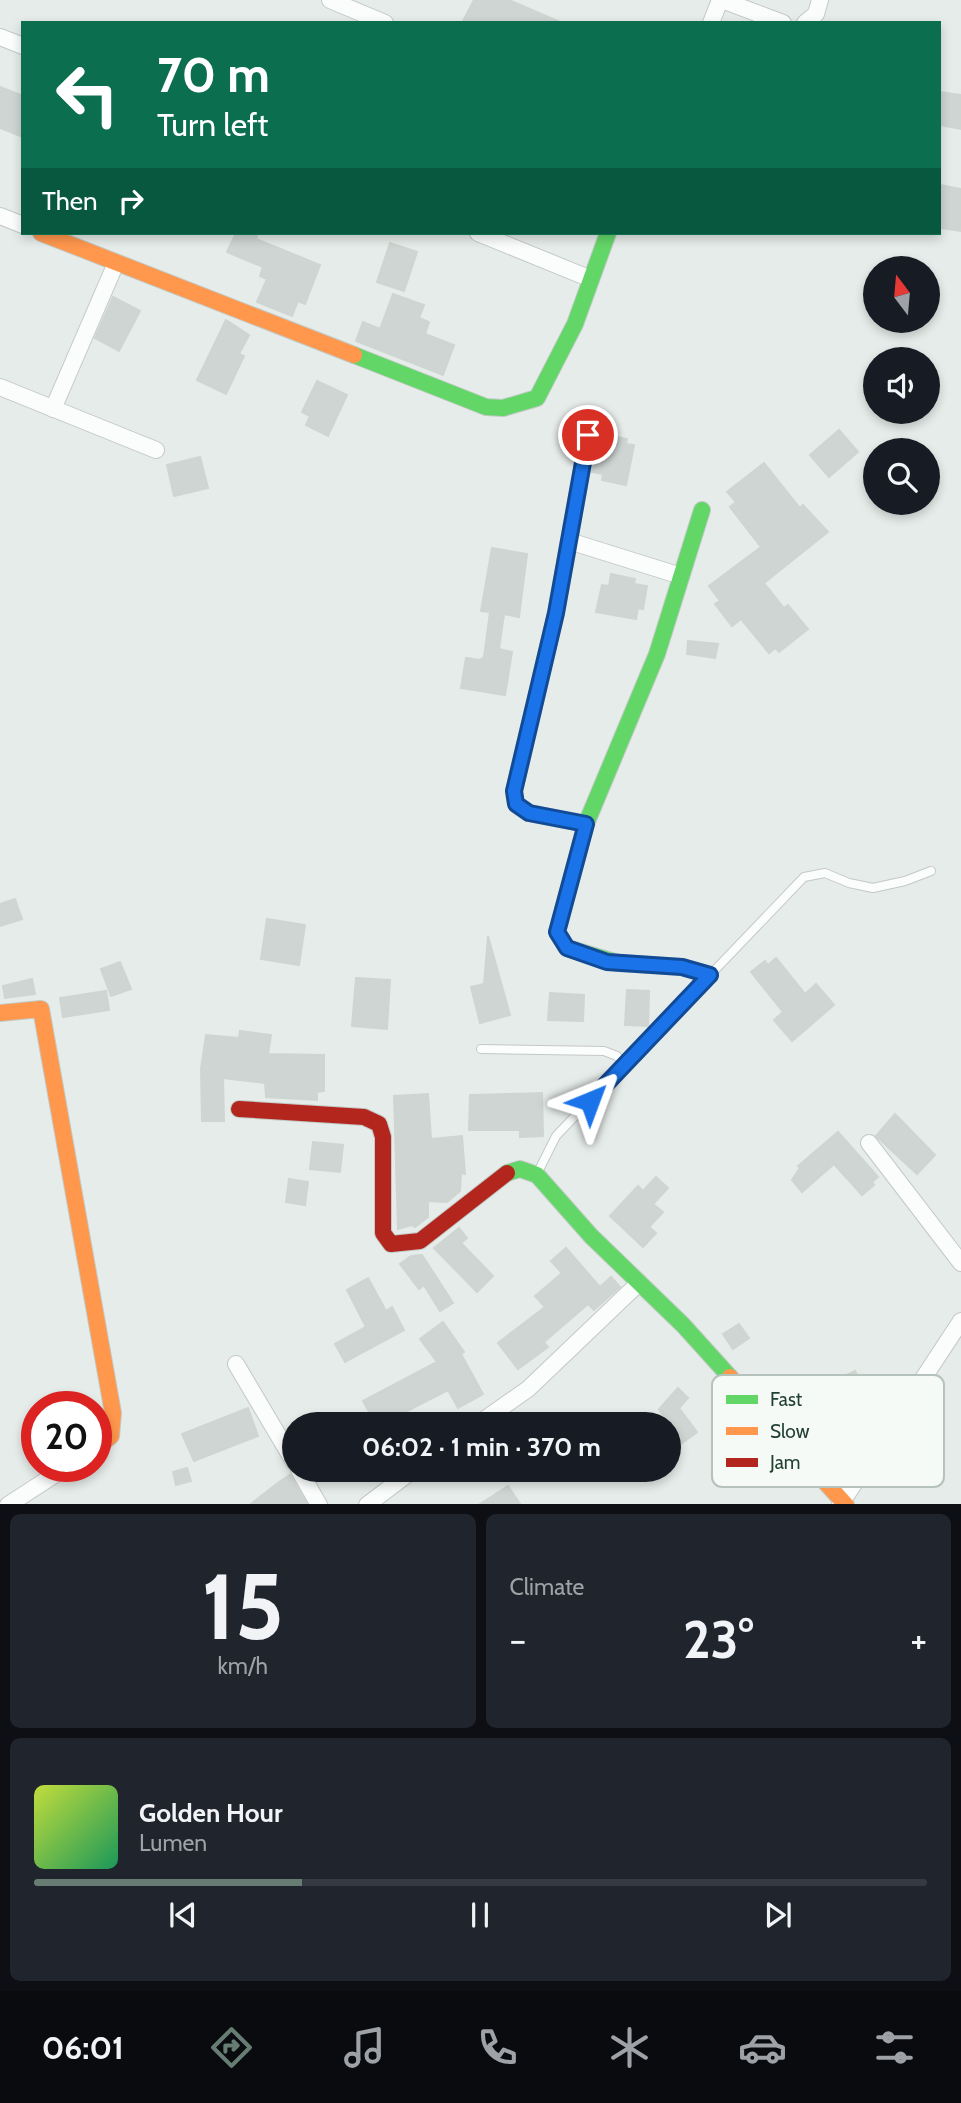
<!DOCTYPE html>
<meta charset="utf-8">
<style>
body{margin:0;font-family:Cabin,sans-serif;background:#20242c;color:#f1f3f6;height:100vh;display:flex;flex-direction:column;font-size:26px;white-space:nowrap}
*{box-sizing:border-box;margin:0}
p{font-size:23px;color:#9ea1a6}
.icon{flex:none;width:38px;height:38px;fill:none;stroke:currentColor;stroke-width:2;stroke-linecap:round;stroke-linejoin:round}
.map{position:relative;height:1504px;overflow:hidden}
.panel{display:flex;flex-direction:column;gap:10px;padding:10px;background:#0d0f14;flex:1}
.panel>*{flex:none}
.hud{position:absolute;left:21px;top:21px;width:920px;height:214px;border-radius:0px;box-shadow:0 4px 10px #0003;background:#0b6e4f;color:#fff;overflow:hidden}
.needle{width:46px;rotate:344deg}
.tools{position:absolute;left:863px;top:256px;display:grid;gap:14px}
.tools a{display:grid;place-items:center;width:77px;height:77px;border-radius:50%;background:#171b24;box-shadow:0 4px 10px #0003;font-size:35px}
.speed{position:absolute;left:21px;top:1391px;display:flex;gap:14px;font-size:35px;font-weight:700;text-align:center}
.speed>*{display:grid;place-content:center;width:91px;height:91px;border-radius:50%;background:#171b24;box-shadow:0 4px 10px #0003;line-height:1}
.speed .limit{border:10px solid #d22;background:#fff;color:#111}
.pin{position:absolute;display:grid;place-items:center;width:60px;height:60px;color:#fff;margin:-30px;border:4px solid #fff;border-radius:50%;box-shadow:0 2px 7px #0007}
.me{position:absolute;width:77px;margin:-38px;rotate:44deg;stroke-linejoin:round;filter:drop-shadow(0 0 5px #0008)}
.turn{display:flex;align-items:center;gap:24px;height:147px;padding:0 21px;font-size:32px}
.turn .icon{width:91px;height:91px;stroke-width:2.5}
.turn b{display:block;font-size:49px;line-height:60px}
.then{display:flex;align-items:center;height:66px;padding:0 21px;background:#0003;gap:14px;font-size:26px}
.big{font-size:52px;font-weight:700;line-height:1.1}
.panel .tile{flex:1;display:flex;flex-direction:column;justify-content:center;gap:10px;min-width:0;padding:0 24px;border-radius:10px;background:#20242c}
.panel .dial{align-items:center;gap:0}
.dial b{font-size:91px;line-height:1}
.song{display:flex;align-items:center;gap:21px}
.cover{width:84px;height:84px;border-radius:10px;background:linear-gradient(135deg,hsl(70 70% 55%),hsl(150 70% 35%))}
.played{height:7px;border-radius:4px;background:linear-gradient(90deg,#677d73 30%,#363941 30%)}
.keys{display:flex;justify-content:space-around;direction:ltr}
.heat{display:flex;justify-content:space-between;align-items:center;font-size:38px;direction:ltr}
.panel .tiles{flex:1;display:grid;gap:10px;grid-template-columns:1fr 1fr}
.tile:last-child{grid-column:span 2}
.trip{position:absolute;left:282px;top:1412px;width:399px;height:70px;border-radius:35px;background:#171b24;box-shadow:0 4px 10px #0003;font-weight:700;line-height:70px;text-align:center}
.tab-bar{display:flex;height:112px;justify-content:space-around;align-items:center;background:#090b0e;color:#9ea1a6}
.tab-bar .icon{width:49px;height:49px}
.tab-bar .selected{color:#677d73}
.tab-bar b{font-size:32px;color:#f1f3f6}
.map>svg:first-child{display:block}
.building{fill:#ced5d2;stroke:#cfd5d1;stroke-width:2}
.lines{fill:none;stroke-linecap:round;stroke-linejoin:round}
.lane-casing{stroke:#c3c9c6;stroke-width:10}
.street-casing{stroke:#c3c9c6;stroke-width:18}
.fast-casing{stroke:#c2cac6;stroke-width:18}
.slow-casing{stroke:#c2cac6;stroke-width:18}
.jam-casing{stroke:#c2cac6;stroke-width:18}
.lane{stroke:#fbfcfc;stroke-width:8}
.street{stroke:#fbfcfc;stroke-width:16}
.fast{stroke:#63d668;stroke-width:16}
.slow{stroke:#ff974d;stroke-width:16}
.jam{stroke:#b3261e;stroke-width:16}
.route-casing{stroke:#114b97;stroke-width:18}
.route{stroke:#1a73e8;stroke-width:12}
.key{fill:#f5faf7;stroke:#b6c2bc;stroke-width:2}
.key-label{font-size:19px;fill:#224133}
</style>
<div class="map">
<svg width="961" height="1505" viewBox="0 0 961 1505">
<rect width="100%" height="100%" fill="#e6ece9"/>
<g class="building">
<path d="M474 0H509L562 23H462Z"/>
<path d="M0 87 23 96V137L0 128Z"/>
<path d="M940 92 961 95V129L940 125Z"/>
<path d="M940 185 961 189V231L940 228Z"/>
<path d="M236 233H249L257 236 256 239 320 265 305 304 298 301 292 316 257 302 267 279 260 276 263 267 227 252Z"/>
<path d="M390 243 417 252 404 291 377 282Z"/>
<path d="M393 294 424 305 419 318 429 322 425 334 454 345 443 375 356 341 363 322 380 329Z"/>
<path d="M113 297 140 311 119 351 95 338Z"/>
<path d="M226 320 249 335 239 354 244 356 226 394 197 380Z"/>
<path d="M317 381 347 395 328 436 306 425 310 416 302 412Z"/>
<path d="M839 430 858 452 829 477 810 455Z"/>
<path d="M606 435 627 439 626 444 634 445 626 485 602 480 603 474 592 472 596 454 599 445 603 446Z"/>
<path d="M200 457 208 488 174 496 167 465Z"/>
<path d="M764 463 800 508 803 505 828 532 764 583 784 608 788 605 808 629 779 652 775 648 769 653 741 619 732 626 715 604 720 601 709 586 761 547 730 507 736 502 727 492Z"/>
<path d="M492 548 527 554 519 617 504 614 499 649 512 652 505 695 461 688 466 658 480 660 484 657 490 612 481 611Z"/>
<path d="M611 574 635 579 634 584 647 586 643 609 638 608 636 619 596 612 602 585 609 586Z"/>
<path d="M688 641 718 644 715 658 687 654Z"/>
<path d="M15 899 22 919 0 926V904Z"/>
<path d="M267 919 305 925 299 965 261 959Z"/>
<path d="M488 936 510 1015 480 1023 471 987 484 984Z"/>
<path d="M776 958 805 994 816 984 834 1005 792 1041 774 1020 783 1012 751 972 765 961 768 965Z"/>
<path d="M120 962 131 989 111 996 101 969Z"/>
<path d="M356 978 390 980 387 1029 352 1026Z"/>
<path d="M32 979 35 994 5 998 3 986Z"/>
<path d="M627 990 649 991 648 1026 625 1025Z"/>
<path d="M106 991 109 1010 63 1017 60 998Z"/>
<path d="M550 993 584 995 583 1021 548 1020Z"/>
<path d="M240 1031 271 1035 268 1054 324 1055V1091L317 1092V1100L266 1097 265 1083 223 1078 224 1121H202L201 1069 206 1035 239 1038Z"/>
<path d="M542 1093 543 1136 520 1137V1130H469L470 1095Z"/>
<path d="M428 1094 431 1139 462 1136 465 1174 461 1173 460 1191 447 1202 428 1201V1217L415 1227 412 1225 398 1229 394 1096Z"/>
<path d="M895 1114 935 1155 917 1174 876 1136Z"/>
<path d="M838 1132 878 1177 872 1182 874 1185 862 1195 834 1164 802 1192 792 1180 800 1168 798 1166Z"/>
<path d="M313 1142 343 1145 340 1172 310 1169Z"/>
<path d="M656 1177 668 1188 653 1204 663 1212 649 1227 656 1233 643 1247 610 1216 638 1186 643 1191Z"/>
<path d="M289 1179 308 1182 305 1205 286 1202Z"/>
<path d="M459 1228 467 1238 461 1243 493 1276 477 1292 434 1248Z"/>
<path d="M566 1248 600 1287 611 1277 620 1287 594 1310 588 1304 544 1342 548 1347 518 1369 498 1343 545 1307 535 1296 562 1273 551 1261Z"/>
<path d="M422 1255 453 1303 440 1311 424 1285 419 1289 400 1264 411 1256Z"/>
<path d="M368 1278 386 1311 392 1307 404 1330 345 1362 335 1344 366 1327 347 1290Z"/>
<path d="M443 1322 464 1352 461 1354 483 1394 458 1408 448 1390 382 1424H376L363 1401 437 1362 420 1339Z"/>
<path d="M739 1324 749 1338 733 1349 723 1334Z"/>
<path d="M855 1371 879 1414 864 1424 870 1433 857 1442 859 1447 833 1464 822 1450 845 1433 822 1386Z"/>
<path d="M678 1388 688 1398 679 1408 697 1432 677 1447 668 1435V1424L659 1409Z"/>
<path d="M248 1408 258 1436 194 1461 182 1434Z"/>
<path d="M187 1468 191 1481 176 1485 173 1472Z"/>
<path d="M290 1475 307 1504H251L279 1482Z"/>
<path d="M508 1486 520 1504H480Z"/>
</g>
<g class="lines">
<defs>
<g id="lane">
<path d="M481 1049 604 1051 617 1056 624 1065"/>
<path d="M538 1172 556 1136 804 877 825 873 849 883 873 888 905 881 931 871"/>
</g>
<g id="street">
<path d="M330 0 385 23"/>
<path d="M722 0 783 23"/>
<path d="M711 23 720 0"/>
<path d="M805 23 816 14 820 0"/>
<path d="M0 37 23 46"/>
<path d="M0 216 23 225"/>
<path d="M478 233 591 279"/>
<path d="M0 387 156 450"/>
<path d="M53 409 116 263"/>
<path d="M569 541 681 576"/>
<path d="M586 824 529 813 516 804 514 791 556 613 588 435"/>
<path d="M869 1143 961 1263"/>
<path d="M236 1364 294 1462"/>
<path d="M478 1424 528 1389 639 1283"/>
<path d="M299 1470 319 1505"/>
<path d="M8 1505 68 1466"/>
<path d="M367 1505 413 1470"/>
<path d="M840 1505 961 1321"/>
</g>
<g id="fast">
<path d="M354 355 486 407 503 408 537 398 575 324 608 233"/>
<path d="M618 963 567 948 557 932 586 824 657 654 702 510"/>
<path d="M507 1173 520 1169 537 1175 591 1236 683 1325 730 1377"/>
</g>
<g id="slow">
<path d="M41 233 354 355"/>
<path d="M618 963 682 967 710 975"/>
<path d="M0 1013 41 1009 113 1413 111 1436 96 1448"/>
<path d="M730 1377 846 1505"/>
</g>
<path id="jam" d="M239 1109 364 1117 379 1124 383 1137V1233L391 1244 420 1241 507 1173"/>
</defs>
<use href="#lane" class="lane-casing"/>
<use href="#street" class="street-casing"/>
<use href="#fast" class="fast-casing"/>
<use href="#slow" class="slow-casing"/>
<use href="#jam" class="jam-casing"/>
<use href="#lane" class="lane"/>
<use href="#street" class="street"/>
<use href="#fast" class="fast"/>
<use href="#slow" class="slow"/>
<use href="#jam" class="jam"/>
</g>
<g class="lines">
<defs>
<path id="route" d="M588 435 556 613 514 791 516 804 529 813 586 824 557 932 567 948 607 962 682 967 710 975 590 1101"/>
</defs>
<use href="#route" class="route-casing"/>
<use href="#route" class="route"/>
</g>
<rect x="712" y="1375" width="232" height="112" rx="10" class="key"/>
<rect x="726" y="1395" width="32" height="9" fill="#63d668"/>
<rect x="726" y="1427" width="32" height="8" fill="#ff974d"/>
<rect x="726" y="1458" width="32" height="9" fill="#b3261e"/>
<g class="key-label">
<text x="770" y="1406">Fast</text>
<text x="770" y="1438">Slow</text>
<text x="770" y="1469">Jam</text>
</g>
</svg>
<div class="tools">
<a><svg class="needle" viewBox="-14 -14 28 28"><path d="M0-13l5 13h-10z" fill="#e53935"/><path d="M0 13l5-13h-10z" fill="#9ea1a6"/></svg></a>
<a><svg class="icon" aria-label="sound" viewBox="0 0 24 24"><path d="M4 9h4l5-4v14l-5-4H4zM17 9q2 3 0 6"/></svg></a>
<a><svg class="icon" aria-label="search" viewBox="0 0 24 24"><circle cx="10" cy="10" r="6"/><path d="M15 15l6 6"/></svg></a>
</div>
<div class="speed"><div class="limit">20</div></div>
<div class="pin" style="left:588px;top:435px;background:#d93025"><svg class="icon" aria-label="arrive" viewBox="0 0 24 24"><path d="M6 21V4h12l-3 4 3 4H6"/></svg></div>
<svg class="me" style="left:590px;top:1101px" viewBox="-20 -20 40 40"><path d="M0-17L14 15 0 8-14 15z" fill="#1a73e8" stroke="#fff" stroke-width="4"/></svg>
<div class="trip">06:02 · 1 min · 370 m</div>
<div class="hud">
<div class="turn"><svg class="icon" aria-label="left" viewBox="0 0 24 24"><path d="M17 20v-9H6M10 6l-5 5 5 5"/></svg><div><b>70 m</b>Turn left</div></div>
<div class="then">Then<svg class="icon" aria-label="right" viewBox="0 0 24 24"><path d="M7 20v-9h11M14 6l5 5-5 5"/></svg></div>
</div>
</div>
<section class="panel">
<div class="tiles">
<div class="tile dial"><b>15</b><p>km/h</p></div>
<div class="tile"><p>Climate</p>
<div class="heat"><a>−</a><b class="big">23°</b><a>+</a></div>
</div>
<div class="tile">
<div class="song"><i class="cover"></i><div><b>Golden Hour</b><p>Lumen</p></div></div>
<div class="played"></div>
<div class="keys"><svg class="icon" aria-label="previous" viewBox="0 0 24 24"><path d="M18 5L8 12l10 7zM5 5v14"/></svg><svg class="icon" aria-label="pause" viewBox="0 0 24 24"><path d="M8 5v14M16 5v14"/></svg><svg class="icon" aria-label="next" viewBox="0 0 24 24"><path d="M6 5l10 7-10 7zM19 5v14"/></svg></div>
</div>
</div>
</section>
<nav class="tab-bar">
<b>06:01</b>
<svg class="icon selected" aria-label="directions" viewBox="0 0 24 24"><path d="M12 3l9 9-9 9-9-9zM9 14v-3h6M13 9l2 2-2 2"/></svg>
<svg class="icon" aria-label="music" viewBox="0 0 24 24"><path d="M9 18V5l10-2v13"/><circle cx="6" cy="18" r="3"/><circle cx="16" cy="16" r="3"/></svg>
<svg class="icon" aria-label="phone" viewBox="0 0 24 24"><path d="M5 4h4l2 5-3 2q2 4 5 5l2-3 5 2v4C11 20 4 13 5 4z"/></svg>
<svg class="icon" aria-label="climate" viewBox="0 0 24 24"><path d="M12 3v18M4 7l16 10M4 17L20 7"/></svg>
<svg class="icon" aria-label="car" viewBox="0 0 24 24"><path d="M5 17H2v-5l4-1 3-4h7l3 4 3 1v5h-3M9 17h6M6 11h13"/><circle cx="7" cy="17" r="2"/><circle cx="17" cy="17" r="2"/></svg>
<svg class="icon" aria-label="filters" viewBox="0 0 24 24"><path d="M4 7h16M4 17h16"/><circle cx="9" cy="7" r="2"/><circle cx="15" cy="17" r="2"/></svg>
</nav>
